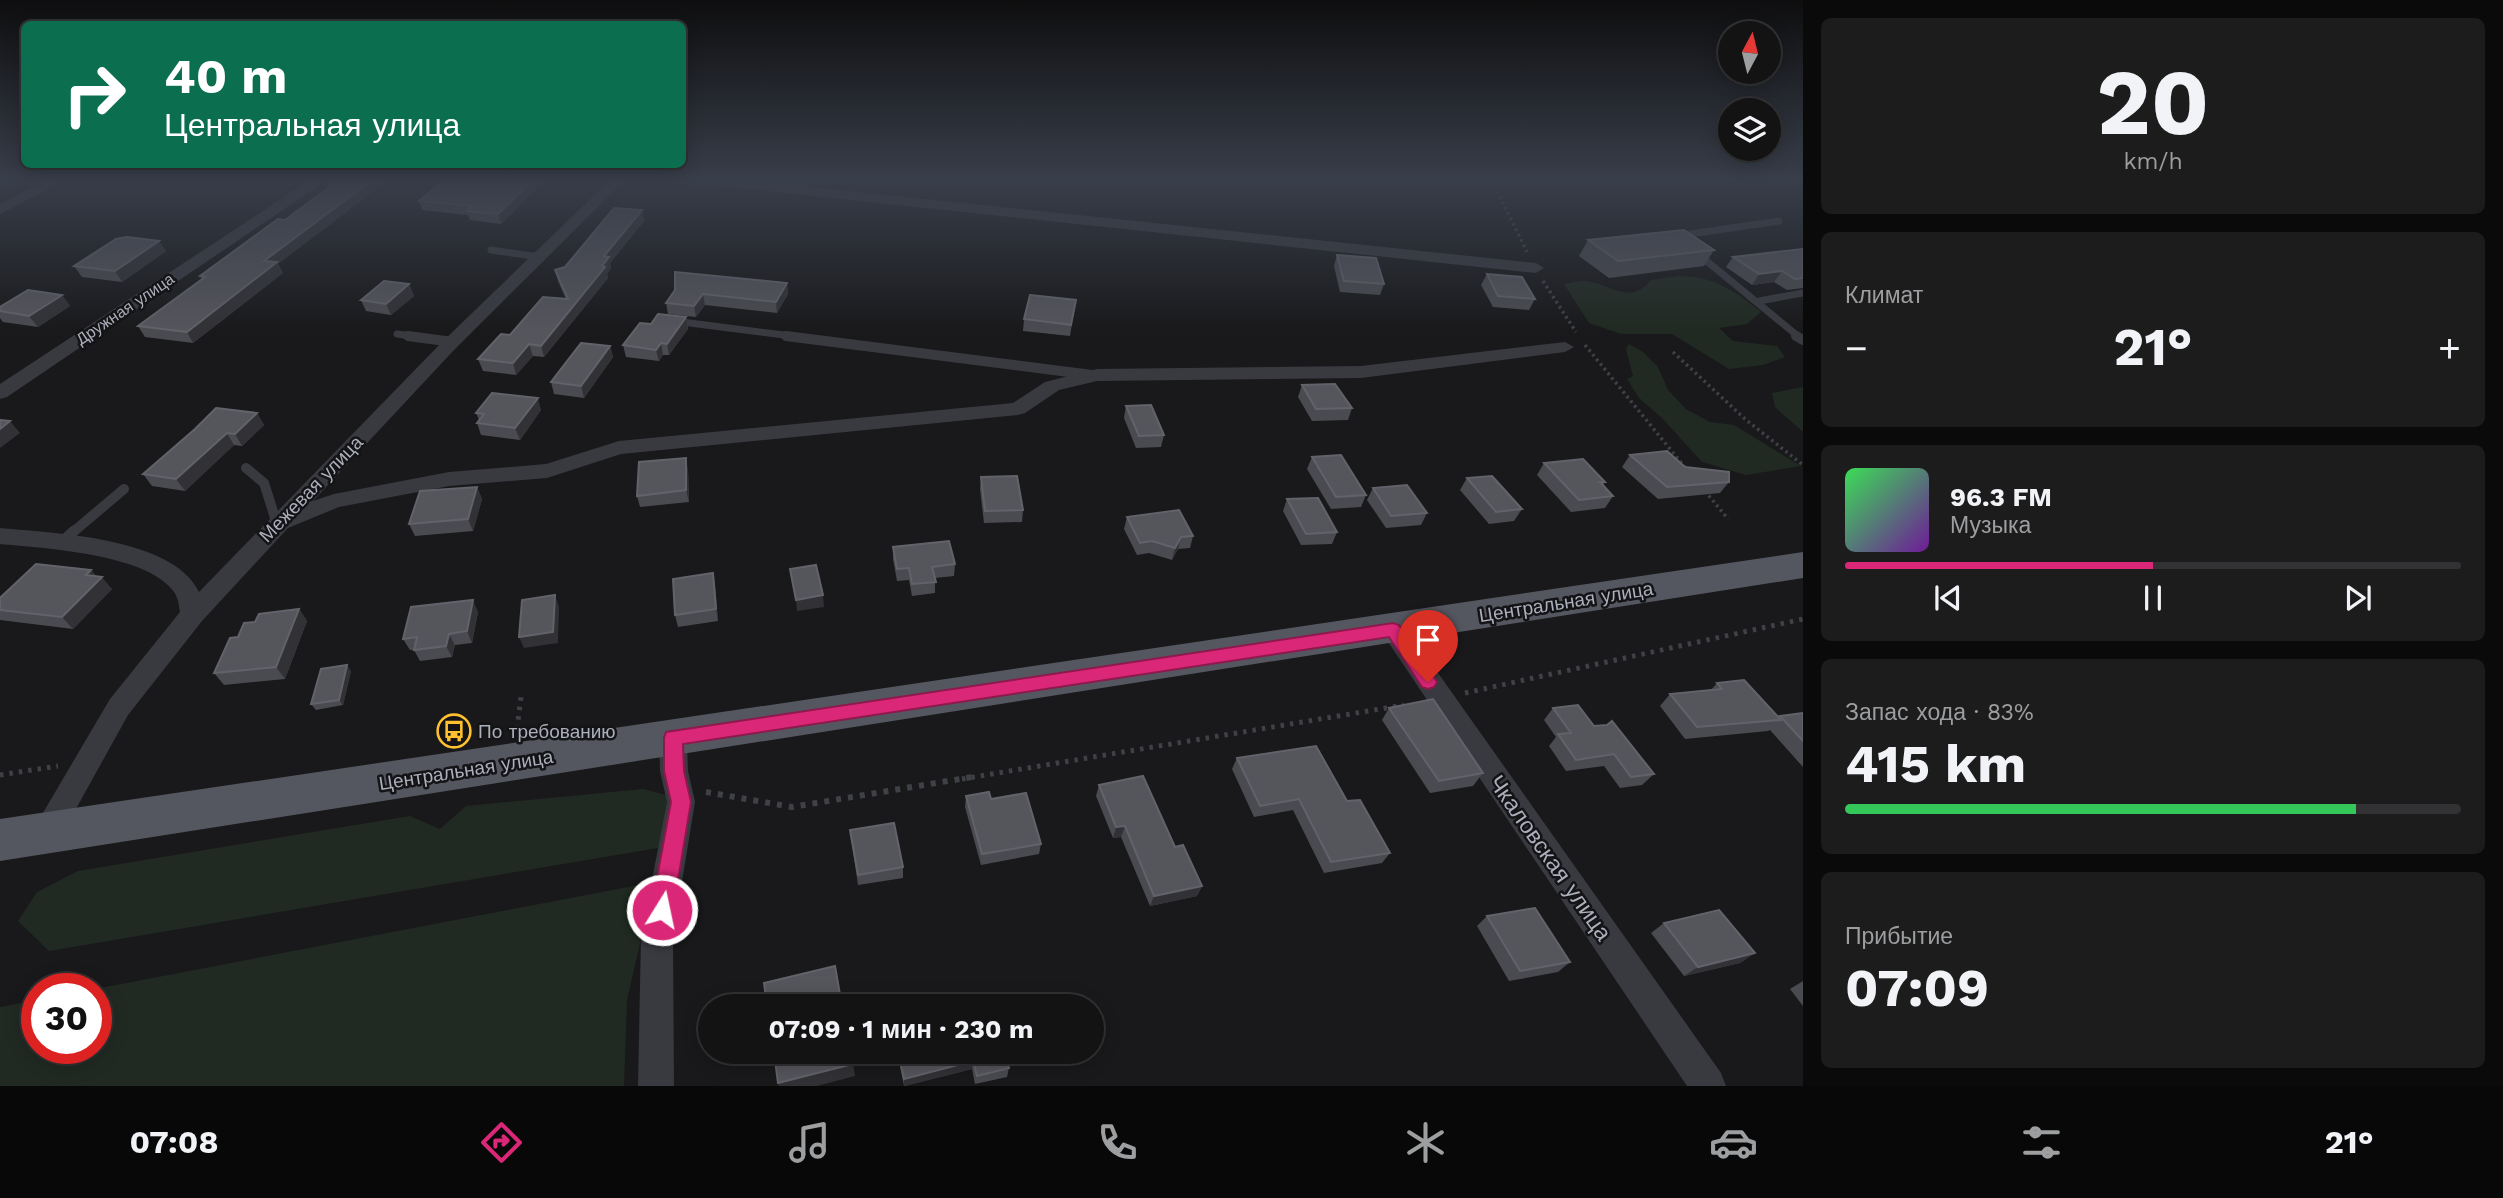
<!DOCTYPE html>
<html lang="ru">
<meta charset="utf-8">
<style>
body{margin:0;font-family:"Work Sans",sans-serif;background:#1c1c1d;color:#f1f3f6;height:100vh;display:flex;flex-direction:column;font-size:26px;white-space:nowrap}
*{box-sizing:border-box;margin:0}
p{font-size:23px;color:#9d9ea0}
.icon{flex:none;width:38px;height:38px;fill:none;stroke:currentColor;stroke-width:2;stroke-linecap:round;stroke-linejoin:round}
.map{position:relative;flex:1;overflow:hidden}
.drawer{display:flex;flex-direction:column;gap:18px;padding:18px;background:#0a0a0b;width:700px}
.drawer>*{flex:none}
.banner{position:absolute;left:21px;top:21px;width:665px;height:147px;border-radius:10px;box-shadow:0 4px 18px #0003,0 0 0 2px #323234;background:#0b6e4f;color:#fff;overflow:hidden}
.needle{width:46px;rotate:7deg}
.controls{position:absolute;left:1718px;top:21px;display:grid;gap:14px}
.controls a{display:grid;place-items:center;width:63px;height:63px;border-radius:50%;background:#131314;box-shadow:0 4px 18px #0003,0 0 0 2px #323234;font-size:35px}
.speed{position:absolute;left:21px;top:973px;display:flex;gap:14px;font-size:35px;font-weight:700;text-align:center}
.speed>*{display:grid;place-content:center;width:91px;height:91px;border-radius:50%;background:#131314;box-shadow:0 4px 18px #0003,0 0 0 2px #323234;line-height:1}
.speed .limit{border:10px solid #d22;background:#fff;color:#111}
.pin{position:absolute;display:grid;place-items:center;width:60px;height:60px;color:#fff;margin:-72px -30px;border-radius:50% 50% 50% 0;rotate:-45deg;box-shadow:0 0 7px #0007}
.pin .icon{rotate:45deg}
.me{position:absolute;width:77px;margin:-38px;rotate:10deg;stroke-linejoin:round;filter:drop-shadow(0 0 5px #0008)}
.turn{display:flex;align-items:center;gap:24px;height:147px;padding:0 28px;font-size:32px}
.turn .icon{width:91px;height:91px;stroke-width:2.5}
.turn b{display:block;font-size:49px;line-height:60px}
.big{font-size:52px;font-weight:700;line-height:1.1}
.drawer .widget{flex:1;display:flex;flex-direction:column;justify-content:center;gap:10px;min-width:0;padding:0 24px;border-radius:10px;background:#1c1c1d}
.drawer .dial{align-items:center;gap:0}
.dial b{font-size:91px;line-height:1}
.song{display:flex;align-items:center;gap:21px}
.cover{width:84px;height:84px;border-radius:10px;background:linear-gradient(135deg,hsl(130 70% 55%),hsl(280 70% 35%))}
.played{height:7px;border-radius:4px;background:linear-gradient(90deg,#db2777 50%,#323234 50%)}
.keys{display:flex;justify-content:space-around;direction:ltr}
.heat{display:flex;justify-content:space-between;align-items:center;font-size:38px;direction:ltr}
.charge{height:10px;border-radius:5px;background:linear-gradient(90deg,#34c759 83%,#323234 0)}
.trip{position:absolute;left:698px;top:994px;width:406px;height:70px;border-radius:35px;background:#131314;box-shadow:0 4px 18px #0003,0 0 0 2px #323234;font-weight:700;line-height:70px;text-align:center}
.tabs{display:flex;height:112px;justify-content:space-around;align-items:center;background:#080808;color:#9d9ea0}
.tabs .icon{width:49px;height:49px}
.tabs .on{color:#db2777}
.tabs b{font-size:32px;color:#f1f3f6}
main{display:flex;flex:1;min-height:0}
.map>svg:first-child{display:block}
.green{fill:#202a22}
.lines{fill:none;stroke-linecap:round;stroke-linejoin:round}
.path-far2{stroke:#3f4147;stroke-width:3.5;stroke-dasharray:2.5 3.5;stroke-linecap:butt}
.path-far1{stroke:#3f4147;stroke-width:5;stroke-dasharray:3.5 6;stroke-linecap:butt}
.path{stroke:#3f4147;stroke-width:6;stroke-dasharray:5 7;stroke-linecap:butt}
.service-far2{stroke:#393a40;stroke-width:7}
.service-far1{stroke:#393a40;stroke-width:10}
.service{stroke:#393a40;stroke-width:11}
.minor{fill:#393a40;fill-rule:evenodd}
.primary{fill:#555760;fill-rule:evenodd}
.wall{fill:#4a4b50}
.shaded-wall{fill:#323236}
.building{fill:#55555c;stroke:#62636a;stroke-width:2}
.route{fill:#db2777;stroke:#8e194d;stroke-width:2}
.labels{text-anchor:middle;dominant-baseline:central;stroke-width:5;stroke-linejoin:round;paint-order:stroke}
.far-street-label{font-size:16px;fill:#aaafbb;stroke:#141316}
.street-label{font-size:19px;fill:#aaafbb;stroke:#141316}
.poi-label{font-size:19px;fill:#aaafbb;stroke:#141316;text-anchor:start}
.near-street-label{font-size:23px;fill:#aaafbb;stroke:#141316}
</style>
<main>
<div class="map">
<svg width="1803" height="1086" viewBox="0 0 1803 1086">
<rect width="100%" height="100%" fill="#19191b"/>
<g class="green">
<path d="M1679 276C1712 276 1736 291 1761 312L1747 324 1719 328 1733 341 1777 346 1785 357 1763 365 1729 369 1672 334H1621L1589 323 1564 284C1571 283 1579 280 1586 281 1612 284 1630 306 1651 280Z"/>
<path d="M1629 344 1643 352 1658 367 1668 390 1686 409 1710 422 1734 425 1801 466 1746 475 1702 462 1662 418 1639 398 1627 379 1633 376 1626 349Z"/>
<path d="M1803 387V432L1775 407 1772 393Z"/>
<path d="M643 789 670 796 671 821 658 848 49 951 18 921 37 892 78 871 410 816 440 829 466 806Z"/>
<path d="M654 882 627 1000 624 1086H0V1007L37 1000V1048H96L95 989Z"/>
</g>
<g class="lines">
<g class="path-far2">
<path d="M1492 180 1527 252"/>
<path d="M1543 281 1576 332"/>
<path d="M1585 345 1688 471"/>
<path d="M1673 352 1745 419 1803 465"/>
<path d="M1705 491 1728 519"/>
</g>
<g class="path-far1">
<path d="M1465 693 1803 619"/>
<path d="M517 729 521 697"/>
<path d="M0 775 58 766"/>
<path d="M962 779 1404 705"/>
</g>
<path class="path" d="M706 792 792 807 972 777"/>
<g class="service-far2">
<path d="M1683 240V235L1779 221"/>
<path d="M491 250 540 257"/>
<path d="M1697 253 1799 337"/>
<path d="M1759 301 1803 293"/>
<path d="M674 321 800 337"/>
<path d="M397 334 420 337"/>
</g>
<g class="service-far1">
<path d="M408 336 453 342"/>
<path d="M786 336 1092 375"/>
<path d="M1796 336 1803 340"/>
<path d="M246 468 264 483 277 524"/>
<path d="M72 533 124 489"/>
</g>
<path class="service" d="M62 542 74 531"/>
<g class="minor">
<path d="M46 180H65L0 214V204Z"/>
<path d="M310 180H327L7 397 0 399V384Z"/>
<path d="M610 180H625L454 350 313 501 334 494 449 472 546 464 619 441 1013 403 1045 382 1097 369 1361 366 1565 342 1574 347 1565 352 1361 378 1097 381 1059 390 1025 413 1018 415 621 454 547 478 449 486 339 507 288 528 202 621 128 715 57 843 47 847 37 843 32 833 37 823 110 699 180 612C179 606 178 597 174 592 148 554 44 548 0 544V528C53 533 173 537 199 592L442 342Z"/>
<path d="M694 180H745L1536 263 1544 268 1536 273 701 184Z"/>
<path d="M1393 619 1402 622 1721 1073 1726 1086H1687L1384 636 1381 629 1384 622Z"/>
<path d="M673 726 683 730 687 738 688 771 695 802 673 937 674 1086H638L641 937 667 802 660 771 659 738 663 730Z"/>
</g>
<path class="primary" d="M1803 552V578L0 861V819Z"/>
</g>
<g class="wall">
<path d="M545 180 501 224 470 220 468 215 422 210 419 201Z"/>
<path d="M642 210 644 221 610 263 611 268 607 274 608 278 544 357 533 356 516 375 483 371 478 359 510 335 566 299 558 281 555 270 565 267Z"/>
<path d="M1588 240 1714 250 1704 266 1609 278 1579 256Z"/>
<path d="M1803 249V288L1787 290 1774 282 1752 285 1726 267 1733 257Z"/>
<path d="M166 251 122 282 82 277 74 266Z"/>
<path d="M1337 255 1384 284 1380 295 1340 292 1334 266Z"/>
<path d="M278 264 283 273 193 343 145 337 138 326 202 279 200 276Z"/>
<path d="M1487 274 1535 299 1529 310 1493 307 1481 285Z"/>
<path d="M787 283 788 294 777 313 705 305 696 317 668 314 666 303 675 290Z"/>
<path d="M409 284 414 296 391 315 366 311 361 300Z"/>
<path d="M62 295 70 306 38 327 3 322 0 318V307Z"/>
<path d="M1076 300 1070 336 1023 331 1024 319Z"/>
<path d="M686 317 688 329 669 355H663L659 361 626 357 623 345 651 324Z"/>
<path d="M610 346 613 357 584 398 554 394 551 382Z"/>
<path d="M1302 385 1352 408 1348 420 1312 421 1298 397Z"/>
<path d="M1126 406 1164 435 1161 447 1136 448 1124 418Z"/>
<path d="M541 410 520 440 481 435 477 423 479 420 476 413Z"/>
<path d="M257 413 264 425 242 446 234 445 185 491 152 486 143 474Z"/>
<path d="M1630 455 1685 467 1729 482 1720 493 1658 499 1622 467Z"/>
<path d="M1312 457 1366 495 1361 507 1331 509 1307 469Z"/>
<path d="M1544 463 1605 482 1603 486 1613 496 1605 508 1571 512 1537 475Z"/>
<path d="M688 469 689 502 640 507 637 496Z"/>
<path d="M981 477 1023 510 1022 522 984 523 980 489Z"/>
<path d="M1467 478 1522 509 1514 521 1489 524 1460 490Z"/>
<path d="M477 487 482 499 473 531 415 536 409 524Z"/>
<path d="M1373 488 1427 513 1421 525 1386 528 1367 500Z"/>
<path d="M1287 499 1337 532 1332 544 1301 545 1283 511Z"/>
<path d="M1127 517 1193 536 1190 548 1178 549 1172 560 1149 553 1137 555 1124 529Z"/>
<path d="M893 547 955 564 954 576 935 578V593L912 596 909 580 897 581 893 559Z"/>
<path d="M91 570 97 577 112 589 73 629 0 620V598Z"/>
<path d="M715 585 718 621 678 627 675 615Z"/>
<path d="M299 609 307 621 285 679 224 685 214 673 238 637 255 622Z"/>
<path d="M478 612 472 643 455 645 452 657 420 661 414 650H410L403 639Z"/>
<path d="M351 671 343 705 316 710 311 704Z"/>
<path d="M1717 683 1778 717 1780 716 1803 713V767L1770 730 1768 731 1685 739 1660 706 1670 694 1710 691Z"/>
<path d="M1389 708 1483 773 1473 786 1430 793 1382 720Z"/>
<path d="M1553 708 1594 726 1654 774 1642 785 1620 788 1604 766 1566 771 1549 746 1556 737 1544 720Z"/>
<path d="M1237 758 1347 801 1390 853 1382 863 1324 873 1293 810 1254 817 1232 769Z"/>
<path d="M1099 785 1175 847 1202 886 1197 896 1150 906 1121 837 1113 838 1096 796Z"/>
<path d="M966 796 991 799 1041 844 1039 854 981 865 965 807Z"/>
<path d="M850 830 903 867V878L858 885Z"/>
<path d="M1487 916 1570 962 1558 972 1509 981 1477 926Z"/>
<path d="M1664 923 1755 953 1740 963 1684 976 1651 933Z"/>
<path d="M1803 981V1006L1790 989Z"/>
<path d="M897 1052H1005L1009 1068 1007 1077 975 1084 972 1069 904 1086Z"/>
</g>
<g class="shaded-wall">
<path d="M372 180H389L278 264 283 273 193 343 187 332 264 261Z"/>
<path d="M533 180H545L501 224 498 214Z"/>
<path d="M642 210 644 221 610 263 611 268 607 274 608 278 544 357 541 346 602 266 604 256Z"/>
<path d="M159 241 166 251 122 282 115 271Z"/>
<path d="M1782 271 1774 282 1752 285 1759 274Z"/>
<path d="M787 283 788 294 777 313 776 302Z"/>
<path d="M409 284 414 296 391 315 386 304Z"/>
<path d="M703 294 705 305 696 317 694 306Z"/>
<path d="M62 295 70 306 38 327 29 316Z"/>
<path d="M686 317 688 329 669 355 667 344Z"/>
<path d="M661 343 663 355 659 361 656 350Z"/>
<path d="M529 344 533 356 516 375 513 363Z"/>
<path d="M610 346 613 357 584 398 581 386Z"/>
<path d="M538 398 541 410 520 440 515 428Z"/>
<path d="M257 413 264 425 242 446 235 434Z"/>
<path d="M10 421 20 433 0 448V429Z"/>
<path d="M227 433 234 445 185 491 176 479Z"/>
<path d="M686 458 688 469 689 502 686 490Z"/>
<path d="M477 487 482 499 473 531 468 519Z"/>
<path d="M1181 537 1178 549 1172 560 1175 548Z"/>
<path d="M91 570 99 580 102 577 112 589 73 629 62 617 86 575Z"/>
<path d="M713 573 715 585 718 621 716 609Z"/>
<path d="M555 595 559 607 558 643 524 648 519 637Z"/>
<path d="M823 595 824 607 797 611 796 600Z"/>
<path d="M473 600 478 612 472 643 467 631Z"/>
<path d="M299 609 307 621 285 679 276 667Z"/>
<path d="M449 634 455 645 452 657 446 646Z"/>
<path d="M347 665 351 671 343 705 339 700Z"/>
<path d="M1125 826 1121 837 1113 838 1116 827Z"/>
<path d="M1202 886 1197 896 1150 906 1154 896Z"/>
<path d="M1755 953 1740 963 1684 976 1698 967Z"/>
<path d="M973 1061 972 1069 904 1086V1079Z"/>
<path d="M853 1064 855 1076 817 1086H779L778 1083Z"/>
</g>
<g class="building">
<path d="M339 180H372L264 261 277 262 187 332 138 326 205 277 200 276 278 219 285 220Z"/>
<path d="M444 180H533L498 214 467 211 472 206 419 201Z"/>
<path d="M614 208 642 210 604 256 609 257 602 266 605 267 541 346 529 344 513 363 478 359 501 334 510 335 543 297 568 299 555 270 565 267Z"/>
<path d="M1684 230 1714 250 1618 261 1588 240Z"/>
<path d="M127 237 159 241 115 271 74 266 116 239Z"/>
<path d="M1803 249V278L1795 279 1782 271 1759 274 1733 257Z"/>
<path d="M1337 255 1376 258 1384 284 1344 281Z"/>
<path d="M675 272 787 283 776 302 703 294 694 306 666 303 675 290Z"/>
<path d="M1487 274 1522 277 1535 299 1498 296Z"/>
<path d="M384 281 409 284 386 304 361 300Z"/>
<path d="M28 290 62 295 29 316 0 311V307Z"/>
<path d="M1030 295 1076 300 1071 325 1024 319Z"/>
<path d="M658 314 686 317 667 344 661 343 656 350 623 345 640 323 651 324Z"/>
<path d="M581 343 610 346 581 386 551 382Z"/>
<path d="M1335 384 1352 408 1316 409 1302 385Z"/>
<path d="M492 393 538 398 515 428 477 423 484 414 476 413Z"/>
<path d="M1151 405 1164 435 1139 436 1126 406Z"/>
<path d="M216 408 257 413 235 434 227 433 176 479 143 474 195 429Z"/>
<path d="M0 420 10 421 0 429Z"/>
<path d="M1667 451 1685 467 1729 472V482L1667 487 1630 455Z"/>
<path d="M1341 455 1366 495 1336 497 1312 457Z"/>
<path d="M686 458V490L637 496 639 462Z"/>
<path d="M1583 459 1605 482H1600L1613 496 1579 500 1544 463Z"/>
<path d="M1017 476 1023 510 985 511 981 477Z"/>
<path d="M1492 476 1522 509 1496 512 1467 478Z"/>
<path d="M1407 485 1427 513 1391 516 1373 488Z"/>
<path d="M477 487 468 519 409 524 420 491Z"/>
<path d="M1318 498 1337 532 1306 534 1287 499Z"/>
<path d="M1179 510 1193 536 1181 537 1175 548 1152 541 1140 543 1127 517Z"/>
<path d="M949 541 955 564 932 567 936 582 912 584 909 568 897 569 893 547Z"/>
<path d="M36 564 91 570 86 575 102 577 62 617 0 610V598Z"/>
<path d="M816 565 823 595 796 600 790 569Z"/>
<path d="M713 573 716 609 675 615 673 579Z"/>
<path d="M555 595 553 632 519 637 522 600Z"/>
<path d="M473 600 467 631 449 634 446 646 414 650 417 637 403 639 411 607Z"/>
<path d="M299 609 276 667 214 673 230 638 238 637 244 623 255 622 259 614Z"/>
<path d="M347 665 339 700 311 704 321 669Z"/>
<path d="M1744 680 1781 720 1697 727 1670 694 1722 689 1717 683Z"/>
<path d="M1433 699 1483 773 1439 781 1389 708Z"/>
<path d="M1578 705 1594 726 1607 725 1612 721 1654 774 1631 777 1614 754 1576 760 1558 734 1571 733 1553 708Z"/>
<path d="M1803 713V741L1780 716Z"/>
<path d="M1316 746 1347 801 1360 800 1390 853 1331 862 1299 799 1260 806 1237 758Z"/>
<path d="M1143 776 1175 847 1183 845 1202 886 1154 896 1125 826 1116 827 1099 785Z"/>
<path d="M989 792 991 799 1026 793 1041 844 982 854 966 796Z"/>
<path d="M894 823 903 867 858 875 850 830Z"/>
<path d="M1535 908 1570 962 1520 971 1487 916Z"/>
<path d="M1719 910 1755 953 1698 967 1664 923Z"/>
<path d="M835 966 842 1006H767L764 983Z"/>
<path d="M774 1052H851L853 1064 778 1083Z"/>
<path d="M898 1052H1005L1009 1068 977 1076 973 1061 904 1079Z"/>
</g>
<linearGradient id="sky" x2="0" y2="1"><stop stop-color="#0e0e0f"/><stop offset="0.54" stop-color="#383e4a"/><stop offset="1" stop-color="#383e4a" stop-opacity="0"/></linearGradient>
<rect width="1803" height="332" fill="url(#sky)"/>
<path class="route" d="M1393 623 1399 625 1434 677 1437 682 1434 687 1428 689 1422 687 1389 637 683 744 684 771 691 802 673 910 670 917 662 920 654 917 651 910 671 802 664 771V738L666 732Z"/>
<defs>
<symbol id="bus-ring" viewBox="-11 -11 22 22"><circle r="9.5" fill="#141316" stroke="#fec02e" stroke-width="1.5"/><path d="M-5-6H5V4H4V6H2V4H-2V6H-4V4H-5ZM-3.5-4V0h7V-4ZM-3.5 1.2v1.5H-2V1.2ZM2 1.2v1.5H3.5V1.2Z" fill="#fec02e"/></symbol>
</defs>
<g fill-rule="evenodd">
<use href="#bus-ring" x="435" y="712" width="38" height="38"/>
</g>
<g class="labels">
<g class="far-street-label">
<text transform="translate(125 309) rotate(-34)">Дружная улица</text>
</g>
<g class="street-label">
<text transform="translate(311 489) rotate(-46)">Межевая улица</text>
<text transform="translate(1566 602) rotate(-9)">Центральная улица</text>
<text transform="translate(466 770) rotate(-9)">Центральная улица</text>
</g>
<g class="poi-label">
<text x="478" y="731">По требованию</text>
</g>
<g class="near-street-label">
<text transform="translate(1550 858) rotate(55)">Чкаловская улица</text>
</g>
</g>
</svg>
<div class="controls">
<a><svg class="needle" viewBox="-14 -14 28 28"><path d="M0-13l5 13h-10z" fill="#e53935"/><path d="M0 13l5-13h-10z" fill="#9d9ea0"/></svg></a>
<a><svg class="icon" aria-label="layers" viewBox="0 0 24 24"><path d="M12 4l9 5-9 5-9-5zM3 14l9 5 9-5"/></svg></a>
</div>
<div class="speed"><div class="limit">30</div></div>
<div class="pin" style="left:1428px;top:682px;background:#d93025"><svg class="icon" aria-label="arrive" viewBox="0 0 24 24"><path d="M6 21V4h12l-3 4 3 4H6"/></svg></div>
<svg class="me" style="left:662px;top:910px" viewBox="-20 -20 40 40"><circle r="17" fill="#db2777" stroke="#fff" stroke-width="3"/><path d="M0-11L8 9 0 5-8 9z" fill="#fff"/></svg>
<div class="trip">07:09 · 1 мин · 230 m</div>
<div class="banner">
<div class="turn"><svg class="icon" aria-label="right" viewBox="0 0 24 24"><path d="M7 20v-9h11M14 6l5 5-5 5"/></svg><div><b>40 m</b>Центральная улица</div></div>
</div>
</div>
<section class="drawer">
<div class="widget dial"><b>20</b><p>km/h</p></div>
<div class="widget"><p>Климат</p>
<div class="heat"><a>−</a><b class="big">21°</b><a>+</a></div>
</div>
<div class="widget">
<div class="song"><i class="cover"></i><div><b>96.3 FM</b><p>Музыка</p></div></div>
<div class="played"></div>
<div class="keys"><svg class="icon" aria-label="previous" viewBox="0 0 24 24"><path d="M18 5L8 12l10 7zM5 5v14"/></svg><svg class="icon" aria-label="pause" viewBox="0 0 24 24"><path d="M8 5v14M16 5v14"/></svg><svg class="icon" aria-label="next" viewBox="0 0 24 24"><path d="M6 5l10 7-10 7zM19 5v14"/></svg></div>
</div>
<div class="widget"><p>Запас хода · 83%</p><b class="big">415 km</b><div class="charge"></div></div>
<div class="widget"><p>Прибытие</p><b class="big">07:09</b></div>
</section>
</main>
<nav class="tabs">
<b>07:08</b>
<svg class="icon on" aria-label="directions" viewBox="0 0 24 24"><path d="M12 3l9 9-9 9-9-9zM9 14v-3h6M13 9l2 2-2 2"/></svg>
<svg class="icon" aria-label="music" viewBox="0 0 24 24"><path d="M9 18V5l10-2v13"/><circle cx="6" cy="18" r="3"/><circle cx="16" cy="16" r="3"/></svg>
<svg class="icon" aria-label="phone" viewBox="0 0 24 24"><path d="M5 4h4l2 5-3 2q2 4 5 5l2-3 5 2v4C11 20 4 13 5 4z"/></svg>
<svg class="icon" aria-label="climate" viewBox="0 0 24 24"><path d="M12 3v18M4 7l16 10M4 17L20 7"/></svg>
<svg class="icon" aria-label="car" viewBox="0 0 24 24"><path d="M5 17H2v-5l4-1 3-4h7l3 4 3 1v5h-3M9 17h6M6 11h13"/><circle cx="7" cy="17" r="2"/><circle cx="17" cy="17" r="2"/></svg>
<svg class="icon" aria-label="filters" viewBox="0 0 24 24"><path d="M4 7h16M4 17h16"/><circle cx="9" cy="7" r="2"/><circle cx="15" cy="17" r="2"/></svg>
<b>21°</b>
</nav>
